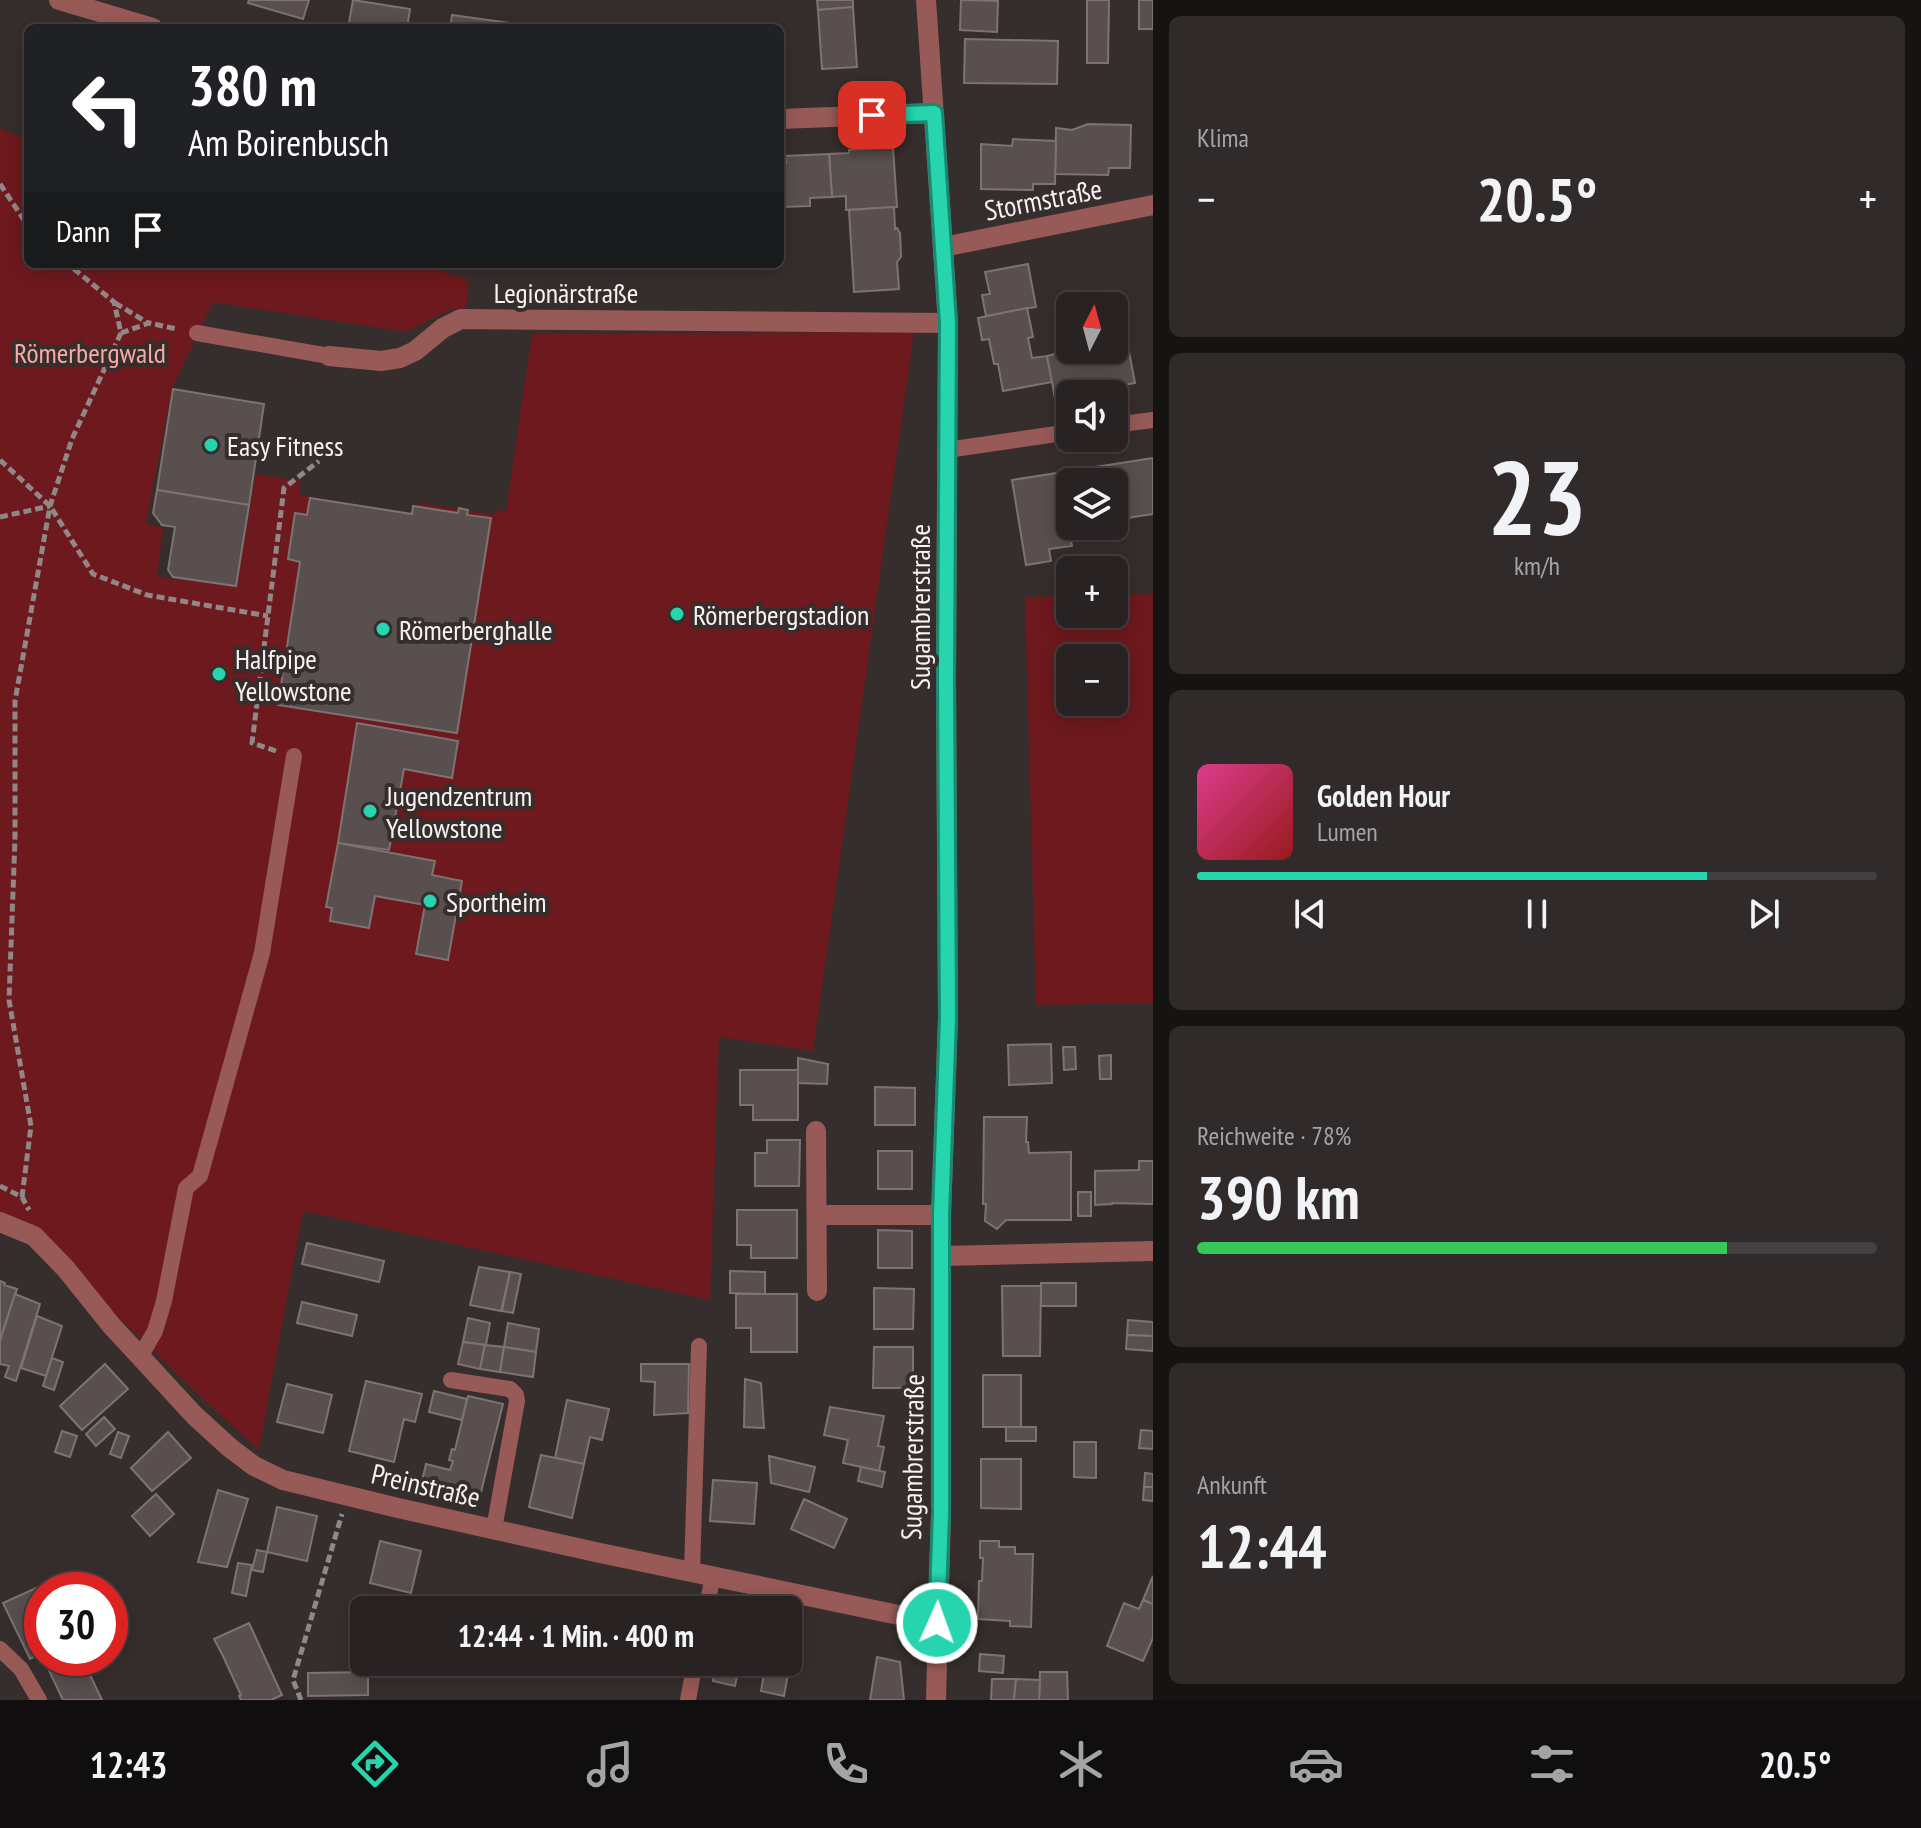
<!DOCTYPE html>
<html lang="de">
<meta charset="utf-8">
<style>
body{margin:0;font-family:"PT Sans Narrow",sans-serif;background:#302a2a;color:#f1f3f6;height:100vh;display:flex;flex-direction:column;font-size:30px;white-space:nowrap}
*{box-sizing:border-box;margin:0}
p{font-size:26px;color:#a5a4a5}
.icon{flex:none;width:44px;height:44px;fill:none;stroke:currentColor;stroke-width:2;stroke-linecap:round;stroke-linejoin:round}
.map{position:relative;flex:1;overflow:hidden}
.side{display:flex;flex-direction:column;gap:16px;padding:16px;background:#161313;width:768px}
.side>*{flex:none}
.guide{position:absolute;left:24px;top:24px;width:760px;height:244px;border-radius:12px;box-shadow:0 4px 20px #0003,0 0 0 2px #443f40;background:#202124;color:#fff;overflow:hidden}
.needle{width:52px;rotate:6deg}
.buttons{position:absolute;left:1056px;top:292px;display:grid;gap:16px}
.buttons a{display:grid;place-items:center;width:72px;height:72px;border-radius:12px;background:#282222;box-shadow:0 4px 20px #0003,0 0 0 2px #443f40;font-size:40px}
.speed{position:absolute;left:24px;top:1572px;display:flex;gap:16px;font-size:40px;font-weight:700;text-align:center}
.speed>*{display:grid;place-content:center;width:104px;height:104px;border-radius:50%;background:#282222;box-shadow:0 4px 20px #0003,0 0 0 2px #443f40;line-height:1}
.speed .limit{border:12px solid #d22;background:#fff;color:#111}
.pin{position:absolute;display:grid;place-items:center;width:68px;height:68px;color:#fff;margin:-34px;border-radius:16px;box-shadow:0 4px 12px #0006}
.me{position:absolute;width:88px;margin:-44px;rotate:2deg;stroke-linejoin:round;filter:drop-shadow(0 0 6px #0008)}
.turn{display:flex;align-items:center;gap:28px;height:168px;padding:0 32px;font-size:36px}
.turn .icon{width:104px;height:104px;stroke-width:2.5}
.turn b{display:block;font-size:56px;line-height:68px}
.then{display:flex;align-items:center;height:76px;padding:0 32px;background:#0003;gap:16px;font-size:30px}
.big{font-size:60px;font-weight:600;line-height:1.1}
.side .card{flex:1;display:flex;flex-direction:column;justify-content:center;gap:12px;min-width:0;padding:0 28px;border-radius:12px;background:#302a2a}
.side .dial{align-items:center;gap:0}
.dial b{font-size:104px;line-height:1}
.song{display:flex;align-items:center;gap:24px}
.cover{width:96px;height:96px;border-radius:12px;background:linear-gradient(135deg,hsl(330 70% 55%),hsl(0 70% 35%))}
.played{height:8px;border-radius:4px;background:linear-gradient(90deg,#26d5ae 75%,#443f40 75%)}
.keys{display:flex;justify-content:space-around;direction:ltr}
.heat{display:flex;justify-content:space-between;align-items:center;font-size:44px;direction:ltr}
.charge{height:12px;border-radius:6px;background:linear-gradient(90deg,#34c759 78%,#443f40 0)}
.trip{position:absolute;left:350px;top:1596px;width:452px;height:80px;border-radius:12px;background:#282222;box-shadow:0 4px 20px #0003,0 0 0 2px #443f40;font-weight:600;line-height:80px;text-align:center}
.menu{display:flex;height:128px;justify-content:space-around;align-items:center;background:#100e0e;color:#a5a4a5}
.menu .icon{width:56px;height:56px}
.menu .on{color:#26d5ae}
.menu b{font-size:36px;color:#f1f3f6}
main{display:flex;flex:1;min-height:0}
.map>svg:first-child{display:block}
.green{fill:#6e191e;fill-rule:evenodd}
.building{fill:#584f4e;stroke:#7d7372;stroke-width:2}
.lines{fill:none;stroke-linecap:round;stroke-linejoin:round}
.path{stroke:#8f8887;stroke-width:5;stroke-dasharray:8 4;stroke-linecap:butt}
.lane{stroke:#985a57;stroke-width:16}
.street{stroke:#985a57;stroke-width:20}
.route-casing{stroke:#198a71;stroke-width:20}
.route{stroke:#26d5ae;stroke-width:14}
.poi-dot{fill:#26d5ae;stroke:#362e2d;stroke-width:3}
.labels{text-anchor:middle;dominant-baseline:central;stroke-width:8;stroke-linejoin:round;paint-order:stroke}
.street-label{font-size:28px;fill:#f8f2f2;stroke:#362e2d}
.park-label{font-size:28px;fill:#f7aaa6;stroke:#362e2d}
.poi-label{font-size:28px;fill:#f8f2f2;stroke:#362e2d;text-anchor:start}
</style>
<main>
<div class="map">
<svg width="1153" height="1700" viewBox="0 0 1153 1700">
<rect width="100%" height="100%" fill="#362e2d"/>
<g class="green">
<path d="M0 128 28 141V264H418L469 280 466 308 451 309 406 332 213 302 172 388 146 523 163 528 157 577 236 586 256 474 301 481 299 495 415 514 418 503 495 515 497 510 506 511 532 334 914 332 813 1051 719 1037 710 1300 303 1211 259 1450 207 1403 94 1293 0 1217Z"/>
<path d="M1153 594V1003L1036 1005 1025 597 1070 596V614H1114V595ZM1114 658V702H1070V658Z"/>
</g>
<g class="building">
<path d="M249 0H309L303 19 248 3Z"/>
<path d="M353 0 410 9 407 28H348Z"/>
<path d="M817 0H853V7L818 10Z"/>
<path d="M961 0 998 1 997 32 960 30Z"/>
<path d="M1087 0H1109L1108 63H1087Z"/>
<rect x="1139" y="0" width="14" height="29"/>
<path d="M853 7 857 67 822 69 818 10Z"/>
<path d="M452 15 510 23 509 28H450Z"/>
<path d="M965 39 1058 41 1057 84 964 83Z"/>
<path d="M1088 124 1131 125 1130 168H1109L1108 175 1055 174 1056 128 1072 130Z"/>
<path d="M1013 139 1056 141 1055 184H1033V190L981 189V144L1012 146Z"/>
<path d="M893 147 897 207 846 210V196L832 197 829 154 849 153V150Z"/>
<path d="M829 154 832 197 810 198V206L780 207V163H786L785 156Z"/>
<path d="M894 207 895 229 897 228 900 233 901 257 897 262 899 289 854 292 849 210Z"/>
<path d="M1028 264 1036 307 986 316 982 295 990 294 985 272Z"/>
<path d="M1027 308 1033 337 1028 338 1032 358 1047 356 1052 382 1003 391 998 364H994L989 339 982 340 978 318Z"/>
<path d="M1127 341 1135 383 1055 398 1047 356 1070 350H1114V343Z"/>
<path d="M173 389 264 404 249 505 157 490Z"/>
<path d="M1153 458V514L1114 520V482H1070V526H1077L1069 527 1072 546 1049 549 1051 561 1026 565 1012 480Z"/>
<path d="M157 490 249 505 236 586 173 577 168 570 175 527 162 525 153 513Z"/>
<path d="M310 498 412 514 413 506 458 513 459 508 468 510 467 515 491 518 457 733 278 705 300 562 288 559 295 513 307 515Z"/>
<path d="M357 723 458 741 452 778 404 769 389 850 338 843Z"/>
<path d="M338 843 435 861 432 875 462 881 448 960 416 954 425 905 375 896 369 928 330 921 332 908 326 907Z"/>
<path d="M1051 1044 1052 1083 1009 1085 1008 1045Z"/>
<path d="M1063 1047H1075L1076 1069 1064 1070Z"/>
<path d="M1111 1055V1079H1100L1099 1056Z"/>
<path d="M798 1058 828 1064 827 1084 798 1083Z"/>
<path d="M740 1070H798V1120H753V1105H740Z"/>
<path d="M875 1087 915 1088V1125H875Z"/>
<path d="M984 1117H1027L1026 1142H1028L1029 1153 1071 1152V1220H1006L997 1229 985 1221 986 1204H983Z"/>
<path d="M767 1140H800L799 1186H755V1153H767Z"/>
<rect x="878" y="1151" width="34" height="38"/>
<path d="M1139 1161H1153V1204L1112 1203V1204L1095 1205V1171L1139 1170Z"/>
<rect x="1078" y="1192" width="13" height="24"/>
<path d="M737 1210H797V1258H751V1245H737Z"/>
<path d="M878 1230 912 1231V1268H878Z"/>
<path d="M307 1243 384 1261 379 1282 302 1264Z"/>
<path d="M479 1267 510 1272 501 1311 470 1305Z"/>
<path d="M730 1271 765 1272V1294L730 1293Z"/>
<path d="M510 1272 521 1274 513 1313 502 1311Z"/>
<path d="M0 1281 5 1283 4 1285 17 1289 0 1339Z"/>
<rect x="1041" y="1283" width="35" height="23"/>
<path d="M1002 1286H1041L1040 1356H1003Z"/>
<path d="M874 1288 914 1289 913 1329H874Z"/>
<path d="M15 1294 40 1304 16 1381 5 1377 9 1366 0 1364V1341Z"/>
<path d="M736 1294H797V1352H751V1328H736Z"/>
<path d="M302 1302 357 1315 352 1336 297 1323Z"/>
<path d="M37 1316 62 1326 46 1376 21 1368Z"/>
<path d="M468 1318 490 1323 486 1345 463 1342Z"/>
<path d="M1128 1320 1153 1322V1336L1127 1335Z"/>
<path d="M508 1323 539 1329 536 1352 504 1347Z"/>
<path d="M1127 1335 1153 1336V1351L1126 1349Z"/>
<path d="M463 1342 485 1345 480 1369 458 1364Z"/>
<path d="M485 1345 504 1347 500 1372 480 1369Z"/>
<path d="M504 1347 536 1352 533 1377 500 1372Z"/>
<path d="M874 1347H913V1388H873Z"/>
<path d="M52 1358 63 1362 54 1390 43 1386Z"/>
<path d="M105 1364 128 1389 82 1430 60 1406Z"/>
<path d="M641 1364H689L688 1413 654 1415 655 1382 641 1381Z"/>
<rect x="983" y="1375" width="38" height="52"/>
<path d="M745 1379 761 1383 764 1428 744 1427Z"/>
<path d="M366 1381 422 1394 415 1422 404 1419 394 1462 349 1451Z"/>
<path d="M287 1384 332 1395 323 1433 277 1422Z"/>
<path d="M434 1391 467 1399 462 1420 429 1412Z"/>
<path d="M468 1396 503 1404 479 1500 421 1485 426 1464 450 1470 453 1461 449 1460 452 1449 455 1450Z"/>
<path d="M567 1400 609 1409 602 1440 590 1437 584 1464 555 1458Z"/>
<path d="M830 1407 884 1416 878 1446 884 1447 879 1471 843 1463 848 1440 824 1435Z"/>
<path d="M104 1417 115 1429 96 1446 86 1434Z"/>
<rect x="1006" y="1427" width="30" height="14"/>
<path d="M1141 1430 1153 1431V1449L1139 1448Z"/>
<path d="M62 1431 77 1436 70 1457 55 1452Z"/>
<path d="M118 1432 129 1436 121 1458 110 1454Z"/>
<path d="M168 1432 191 1458 152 1491 131 1468Z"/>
<path d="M1074 1442H1096V1478L1074 1477Z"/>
<path d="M541 1455 584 1464 572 1518 529 1507Z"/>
<path d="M769 1456 815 1467 809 1492 771 1483Z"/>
<path d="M981 1459H1021V1509L981 1508Z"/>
<path d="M861 1467 885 1472 882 1487 858 1481Z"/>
<path d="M1145 1473 1153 1474V1487H1144Z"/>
<path d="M713 1480 757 1483 754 1524 710 1521Z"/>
<path d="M1144 1487H1153V1501L1143 1500Z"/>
<path d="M218 1490 248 1499 227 1567 198 1562Z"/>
<path d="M156 1494 174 1514 150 1536 132 1516Z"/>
<path d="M804 1499 847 1519 834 1548 791 1529Z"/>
<path d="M277 1507 317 1516 307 1561 267 1552Z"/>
<path d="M380 1541 421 1551 411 1593 370 1583Z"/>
<path d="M980 1541H999V1547H1015V1554H1033L1031 1627 1010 1626V1621L978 1619 979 1581H982L983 1558H980Z"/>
<path d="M257 1550 267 1552 263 1572 252 1570Z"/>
<path d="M238 1563 252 1565 246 1596 232 1593Z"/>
<path d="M1153 1576V1604L1143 1600Z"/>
<path d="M36 1588 42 1601V1653L30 1659 3 1603Z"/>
<path d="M1143 1600 1153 1604V1638L1143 1661 1107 1646 1124 1603 1139 1609Z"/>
<path d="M249 1623 282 1695 271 1700H241L239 1696 241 1695 222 1654 214 1639Z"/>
<path d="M980 1654 1004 1656 1003 1673 979 1671Z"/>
<path d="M877 1657 900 1662 904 1700H870Z"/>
<path d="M43 1658H82L102 1700H63Z"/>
<path d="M716 1662H740L735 1686 713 1681Z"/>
<path d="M766 1662 790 1663 784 1696 761 1691Z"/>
<path d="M368 1672V1695L308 1696V1673Z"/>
<path d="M1040 1672H1067L1068 1700H1039Z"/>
<path d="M992 1679H1016L1014 1700H991Z"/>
<path d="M1016 1679 1040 1680 1039 1700H1014Z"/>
</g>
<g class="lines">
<g class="path">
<path d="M0 184 28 226"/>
<path d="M115 303 148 323"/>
<path d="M121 333 149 323 177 329"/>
<path d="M0 460 50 506 93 574 147 595 268 616"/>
<path d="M0 517 50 506"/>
<path d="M276 751 252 743 284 488 319 461"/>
<path d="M0 1186 22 1197 29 1210"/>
<path d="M22 1197 31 1126 9 1000 15 838V701L50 506 72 439 121 333 114 302 68 264"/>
<path d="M301 1700 293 1680 342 1514"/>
</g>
<g class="lane">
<path d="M197 333 329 356"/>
<path d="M1114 425 1153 420"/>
<path d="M947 450 1070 432"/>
<path d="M140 1357 155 1331 164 1301 186 1188 200 1176 262 953 294 756"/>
<path d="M451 1380 510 1389 516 1395 517 1401 494 1529"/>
<path d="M692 1571 699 1346"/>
<path d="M706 1610 713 1576"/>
<path d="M0 1649 21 1669 39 1700"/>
<path d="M688 1700 695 1662"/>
</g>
<g class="street">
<path d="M59 0 153 28"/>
<path d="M926 0 948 323 946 678 948 1018 941 1215V1514L936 1700"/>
<path d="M780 119 934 113"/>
<path d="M943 247 1153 205"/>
<path d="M329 356 381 361 400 358 415 351 443 328 461 319 948 323"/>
<path d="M816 1131 817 1291"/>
<path d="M817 1215H941"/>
<path d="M0 1222 34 1236 66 1269 111 1325 194 1415 229 1447 254 1466 283 1480 398 1508 600 1553 937 1623"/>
<path d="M942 1256 1153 1251"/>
</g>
</g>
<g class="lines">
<defs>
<path id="route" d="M872 115 934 113 948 323 946 678 948 1018 941 1215V1514L937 1623"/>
</defs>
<use href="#route" class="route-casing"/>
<use href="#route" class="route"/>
</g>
<g class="poi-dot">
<circle cx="211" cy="445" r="8"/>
<circle cx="677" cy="614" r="8"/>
<circle cx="383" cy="629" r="8"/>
<circle cx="219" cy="674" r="8"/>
<circle cx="370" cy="811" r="8"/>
<circle cx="430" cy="901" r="8"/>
</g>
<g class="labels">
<g class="street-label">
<text transform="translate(1043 199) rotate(-11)">Stormstraße</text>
<text x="566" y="292">Legionärstraße</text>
<text transform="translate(919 607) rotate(-90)">Sugambrerstraße</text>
<text transform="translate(912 1457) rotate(-89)">Sugambrerstraße</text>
<text transform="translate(426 1485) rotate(13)">Preinstraße</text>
</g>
<g class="park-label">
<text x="90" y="352">Römerbergwald</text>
</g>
<g class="poi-label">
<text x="227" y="445">Easy Fitness</text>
<text x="693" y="614">Römerbergstadion</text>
<text x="399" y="629">Römerberghalle</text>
<text x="235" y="658">Halfpipe<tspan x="235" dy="32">Yellowstone</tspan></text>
<text x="386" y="795">Jugendzentrum<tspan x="386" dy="32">Yellowstone</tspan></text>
<text x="446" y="901">Sportheim</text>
</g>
</g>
</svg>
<div class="buttons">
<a><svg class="needle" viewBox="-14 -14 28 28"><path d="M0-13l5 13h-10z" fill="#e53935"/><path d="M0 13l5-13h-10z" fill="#a5a4a5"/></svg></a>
<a><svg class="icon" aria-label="sound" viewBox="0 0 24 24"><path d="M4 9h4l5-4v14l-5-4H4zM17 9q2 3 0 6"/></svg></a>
<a><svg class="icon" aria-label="layers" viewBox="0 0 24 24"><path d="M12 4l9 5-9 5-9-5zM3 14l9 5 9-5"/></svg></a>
<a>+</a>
<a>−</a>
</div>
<div class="speed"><div class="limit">30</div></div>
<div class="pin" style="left:872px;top:115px;background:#d93025"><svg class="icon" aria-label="arrive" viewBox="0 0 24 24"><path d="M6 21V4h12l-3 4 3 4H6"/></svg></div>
<svg class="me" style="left:937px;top:1623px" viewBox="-20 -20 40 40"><circle r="17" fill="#26d5ae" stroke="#fff" stroke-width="3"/><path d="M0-11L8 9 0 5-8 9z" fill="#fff"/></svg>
<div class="trip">12:44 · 1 Min. · 400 m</div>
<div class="guide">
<div class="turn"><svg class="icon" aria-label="left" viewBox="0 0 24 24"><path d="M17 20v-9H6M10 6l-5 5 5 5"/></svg><div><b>380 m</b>Am Boirenbusch</div></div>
<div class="then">Dann<svg class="icon" aria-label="arrive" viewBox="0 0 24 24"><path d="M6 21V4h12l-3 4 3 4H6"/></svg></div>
</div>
</div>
<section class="side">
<div class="card"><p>Klima</p>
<div class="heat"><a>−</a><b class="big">20.5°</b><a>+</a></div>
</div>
<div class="card dial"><b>23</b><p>km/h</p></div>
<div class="card">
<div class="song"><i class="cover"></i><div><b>Golden Hour</b><p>Lumen</p></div></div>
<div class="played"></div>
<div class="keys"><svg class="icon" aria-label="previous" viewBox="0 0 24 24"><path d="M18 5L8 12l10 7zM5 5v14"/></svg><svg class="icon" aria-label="pause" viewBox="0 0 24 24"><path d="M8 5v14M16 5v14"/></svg><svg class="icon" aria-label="next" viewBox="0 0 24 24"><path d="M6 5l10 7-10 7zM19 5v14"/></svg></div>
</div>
<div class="card"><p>Reichweite · 78%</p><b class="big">390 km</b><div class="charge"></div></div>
<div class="card"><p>Ankunft</p><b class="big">12:44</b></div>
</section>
</main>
<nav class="menu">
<b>12:43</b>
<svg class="icon on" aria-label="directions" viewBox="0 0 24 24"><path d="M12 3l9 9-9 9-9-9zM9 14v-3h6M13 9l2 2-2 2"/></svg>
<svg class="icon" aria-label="music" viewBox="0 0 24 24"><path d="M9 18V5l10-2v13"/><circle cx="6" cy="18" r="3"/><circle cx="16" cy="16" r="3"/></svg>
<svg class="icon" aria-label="phone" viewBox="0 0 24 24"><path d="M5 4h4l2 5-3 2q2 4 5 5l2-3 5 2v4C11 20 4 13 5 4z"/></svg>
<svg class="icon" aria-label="climate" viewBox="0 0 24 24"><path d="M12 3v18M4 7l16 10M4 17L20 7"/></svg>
<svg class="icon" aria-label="car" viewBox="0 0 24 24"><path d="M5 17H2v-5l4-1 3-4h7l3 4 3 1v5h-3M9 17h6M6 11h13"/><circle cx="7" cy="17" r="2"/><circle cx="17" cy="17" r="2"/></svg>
<svg class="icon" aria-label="filters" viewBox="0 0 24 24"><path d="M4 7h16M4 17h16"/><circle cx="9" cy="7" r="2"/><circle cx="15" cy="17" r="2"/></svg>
<b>20.5°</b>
</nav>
